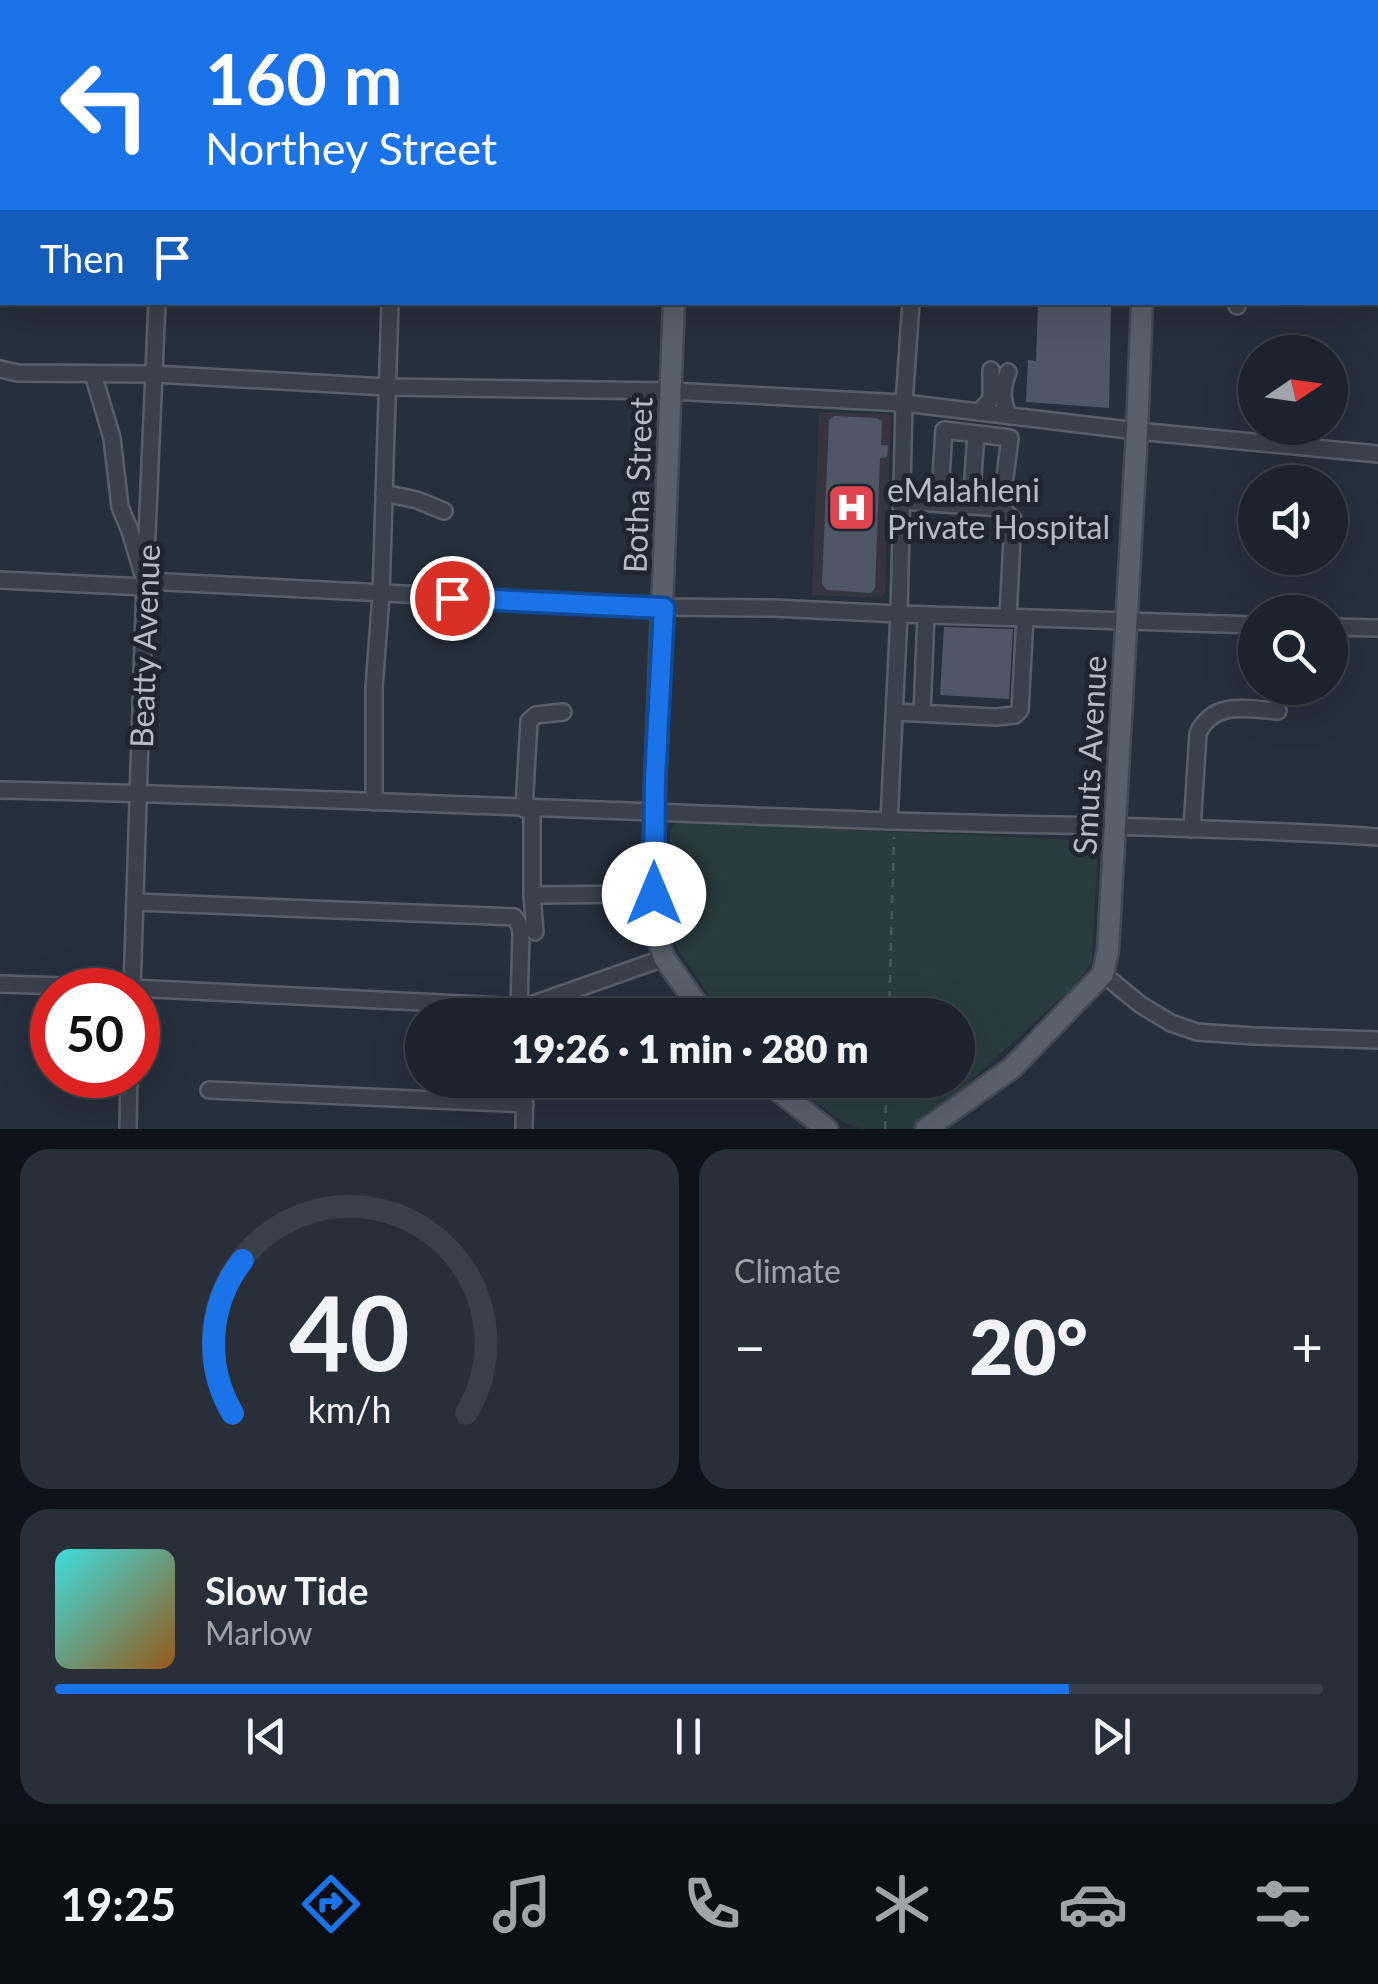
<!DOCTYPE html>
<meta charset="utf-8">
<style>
body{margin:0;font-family:Lato,sans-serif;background:#292f39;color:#f1f3f6;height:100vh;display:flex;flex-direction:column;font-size:38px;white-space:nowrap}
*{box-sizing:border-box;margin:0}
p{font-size:32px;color:#a0a4aa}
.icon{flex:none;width:55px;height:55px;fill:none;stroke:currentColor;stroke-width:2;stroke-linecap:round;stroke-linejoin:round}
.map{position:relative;height:1129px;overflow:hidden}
.details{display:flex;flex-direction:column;gap:20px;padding:20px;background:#0f1319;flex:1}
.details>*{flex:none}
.top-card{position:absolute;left:0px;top:0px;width:1380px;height:305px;box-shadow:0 10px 40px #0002,0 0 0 2px #3a4049;background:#1a73e8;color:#fff;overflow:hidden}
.needle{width:65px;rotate:77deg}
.buttons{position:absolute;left:1238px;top:335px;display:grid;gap:20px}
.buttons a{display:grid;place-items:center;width:110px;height:110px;border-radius:50%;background:#1c232d;box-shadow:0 10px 40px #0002,0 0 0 2px #3a4049;font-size:50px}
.speed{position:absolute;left:30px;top:968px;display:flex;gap:20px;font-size:50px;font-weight:700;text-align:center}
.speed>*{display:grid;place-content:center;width:130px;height:130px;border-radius:50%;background:#1c232d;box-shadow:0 10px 40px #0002,0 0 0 2px #3a4049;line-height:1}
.speed .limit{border:15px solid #d22;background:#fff;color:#111}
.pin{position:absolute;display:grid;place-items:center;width:85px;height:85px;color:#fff;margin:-42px;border:5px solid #fff;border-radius:50%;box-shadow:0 2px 10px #0007}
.me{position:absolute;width:110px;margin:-55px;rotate:0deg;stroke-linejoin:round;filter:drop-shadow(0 0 8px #0008)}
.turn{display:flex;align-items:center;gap:35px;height:210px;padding:0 40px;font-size:45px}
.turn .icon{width:130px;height:130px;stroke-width:2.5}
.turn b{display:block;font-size:70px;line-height:85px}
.then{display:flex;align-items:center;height:95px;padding:0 40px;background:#0003;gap:20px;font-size:38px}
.big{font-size:75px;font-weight:800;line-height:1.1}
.details .card{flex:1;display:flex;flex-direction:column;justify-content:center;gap:15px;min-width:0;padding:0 35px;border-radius:30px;background:#292f39}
.details .dial{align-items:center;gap:0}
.dial svg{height:260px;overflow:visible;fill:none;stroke:#3a4049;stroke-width:7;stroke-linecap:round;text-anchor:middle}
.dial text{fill:#f1f3f6;stroke:none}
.song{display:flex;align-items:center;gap:30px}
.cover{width:120px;height:120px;border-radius:15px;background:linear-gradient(135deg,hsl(180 70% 55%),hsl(30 70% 35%))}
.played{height:10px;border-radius:5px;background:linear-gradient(90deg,#1a73e8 80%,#3a4049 80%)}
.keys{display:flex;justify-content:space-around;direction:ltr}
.heat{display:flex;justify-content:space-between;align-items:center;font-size:55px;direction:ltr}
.details .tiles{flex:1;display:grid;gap:20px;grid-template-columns:1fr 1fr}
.card:last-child{grid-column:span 2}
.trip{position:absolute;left:405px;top:998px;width:570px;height:100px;border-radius:50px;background:#1c232d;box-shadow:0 10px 40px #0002,0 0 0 2px #3a4049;font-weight:800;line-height:100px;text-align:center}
.menu{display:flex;height:160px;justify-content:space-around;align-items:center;background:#0b0e12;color:#a0a4aa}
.menu .icon{width:70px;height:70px}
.menu .active{color:#1a73e8}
.menu b{font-size:45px;color:#f1f3f6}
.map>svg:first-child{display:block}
.medical{fill:#363441}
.green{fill:#293c3e}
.building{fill:#4f5766}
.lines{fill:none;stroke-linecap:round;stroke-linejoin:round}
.minor-casing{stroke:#585f6a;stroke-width:20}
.major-casing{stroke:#434a55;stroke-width:25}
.path{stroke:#48595c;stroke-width:2.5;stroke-dasharray:8 8;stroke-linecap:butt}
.minor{stroke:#3a414c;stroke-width:15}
.major{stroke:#58606c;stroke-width:20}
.route-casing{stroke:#114b97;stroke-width:25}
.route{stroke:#1a73e8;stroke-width:18}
.labels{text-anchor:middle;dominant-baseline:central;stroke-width:10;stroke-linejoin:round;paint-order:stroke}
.street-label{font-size:32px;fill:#b5bcc7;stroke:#1f2631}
.poi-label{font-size:32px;fill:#b5bcc7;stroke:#1f2631;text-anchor:start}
</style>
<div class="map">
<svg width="1378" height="1129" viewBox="0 0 1378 1129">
<rect width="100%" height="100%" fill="#262f3c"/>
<path class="medical" d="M819 412 887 414 891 416 885 594 880 598 812 595Z"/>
<path class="green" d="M676 822 1098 841 1092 962 1074 986 951 1099 913 1129H862L847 1124 794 1089 786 1080H958V1015H722L671 939 670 832Z"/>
<g class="building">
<path d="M1038 302H1111L1109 408 1026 402 1028 360 1036 361Z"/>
<path d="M834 416 877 418 882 421 881 445H888L887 457 880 458 875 588 871 593 827 590 822 584 829 420Z"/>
<path d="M944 627 1013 629 1009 699 940 695Z"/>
</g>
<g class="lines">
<defs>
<g id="minor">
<path d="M1241 0 1303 2"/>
<path d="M168 2V0"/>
<path d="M405 2V0"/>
<path d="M928 2 929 0"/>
<path d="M1075 2V0"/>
<path d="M0 166 2 164"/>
<path d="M1237 306V302"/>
<path d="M0 369 18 373 154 374 387 387 670 391 904 403 1137 431 1378 454"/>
<path d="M1008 372C1002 388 1001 400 1009 416"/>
<path d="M93 374 112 438 120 507 130 531 145 581 663 607 773 608 899 614 1255 625"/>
<path d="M979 412 991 399V370"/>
<path d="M384 493 417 500 444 511"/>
<path d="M940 494 944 430 1010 438 1001 508 1013 519 1008 617"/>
<path d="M902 501 1001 508"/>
<path d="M971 505 976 434"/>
<path d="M0 580 145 587"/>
<path d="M1330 627 1378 628"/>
<path d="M895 712 996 717 1015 715 1020 710 1025 618"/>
<path d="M922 713 926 615"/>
<path d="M0 790C288 796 575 810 863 820 1035 826 1207 826 1378 837"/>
<path d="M374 802V688L381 595 390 302"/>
<path d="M524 809 529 721 536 715 563 712"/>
<path d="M532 809V895L535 932"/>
<path d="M889 821 899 614 904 403 911 302"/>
<path d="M1192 829 1198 733C1214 700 1247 709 1278 711"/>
<path d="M532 895 654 894"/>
<path d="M135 902 514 917 520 926 521 935 519 1007"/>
<path d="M1103 974 1141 1005 1171 1023 1197 1032 1254 1036 1378 1040"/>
<path d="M0 984 132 988 525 1007 664 958"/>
<path d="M132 990 145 581 157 302"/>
<path d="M209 1090 525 1104"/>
<path d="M128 1129 129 1075"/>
<path d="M524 1129 525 1080"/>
</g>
<g id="major">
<path d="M685 2V0"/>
<path d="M1156 2V0"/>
<path d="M674 302 654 813V926L664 958 705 1015"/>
<path d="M765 1080 827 1129"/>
<path d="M926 1129 1012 1068 1103 974 1108 950 1137 431 1142 302"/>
</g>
</defs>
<use href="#minor" class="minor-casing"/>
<use href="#major" class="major-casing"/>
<g class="path">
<path d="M889 1015 894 837"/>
<path d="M885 1129 887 1080"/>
</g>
<use href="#minor" class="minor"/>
<use href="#major" class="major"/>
</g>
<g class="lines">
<defs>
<path id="route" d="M452 598 664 608 655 780 654 894"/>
</defs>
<use href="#route" class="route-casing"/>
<use href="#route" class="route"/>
</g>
<defs>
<symbol id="hospital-square" viewBox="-11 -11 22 22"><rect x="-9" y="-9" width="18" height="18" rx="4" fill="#e0444e" stroke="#1f2631"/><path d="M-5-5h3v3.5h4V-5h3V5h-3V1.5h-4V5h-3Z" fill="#fff"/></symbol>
</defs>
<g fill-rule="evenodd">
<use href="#hospital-square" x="824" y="480" width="55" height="55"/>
</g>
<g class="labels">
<g class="street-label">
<text transform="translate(637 485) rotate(-88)">Botha Street</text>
<text transform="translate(144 646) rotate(-88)">Beatty Avenue</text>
<text transform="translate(1089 755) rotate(-87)">Smuts Avenue</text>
</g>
<g class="poi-label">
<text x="887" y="489">eMalahleni<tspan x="887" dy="37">Private Hospital</tspan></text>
</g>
</g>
</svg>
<div class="buttons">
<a><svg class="needle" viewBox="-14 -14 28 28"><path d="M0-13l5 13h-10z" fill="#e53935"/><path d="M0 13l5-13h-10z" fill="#a0a4aa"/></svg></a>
<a><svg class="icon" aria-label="sound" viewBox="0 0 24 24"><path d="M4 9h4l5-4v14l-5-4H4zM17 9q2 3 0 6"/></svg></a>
<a><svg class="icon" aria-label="search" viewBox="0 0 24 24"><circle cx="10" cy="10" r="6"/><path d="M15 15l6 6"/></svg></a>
</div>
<div class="speed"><div class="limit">50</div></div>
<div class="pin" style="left:452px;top:598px;background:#d93025"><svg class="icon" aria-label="arrive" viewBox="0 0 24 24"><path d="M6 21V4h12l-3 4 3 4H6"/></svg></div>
<svg class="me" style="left:654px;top:894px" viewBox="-20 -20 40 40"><circle r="19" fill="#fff"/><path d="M0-13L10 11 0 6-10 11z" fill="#1a73e8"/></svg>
<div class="trip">19:26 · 1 min · 280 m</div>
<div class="top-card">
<div class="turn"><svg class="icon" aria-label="left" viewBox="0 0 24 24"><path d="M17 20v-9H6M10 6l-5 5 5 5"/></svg><div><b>160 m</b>Northey Street</div></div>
<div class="then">Then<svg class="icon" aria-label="arrive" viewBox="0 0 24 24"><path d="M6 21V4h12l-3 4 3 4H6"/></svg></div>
</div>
</div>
<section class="details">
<div class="tiles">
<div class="card dial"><svg viewBox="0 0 100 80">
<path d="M14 69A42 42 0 1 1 86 69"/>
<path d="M14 69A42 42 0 0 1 17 22" stroke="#1a73e8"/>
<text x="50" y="56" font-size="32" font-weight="700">40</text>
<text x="50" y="72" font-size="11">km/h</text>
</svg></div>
<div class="card"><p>Climate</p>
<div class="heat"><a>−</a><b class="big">20°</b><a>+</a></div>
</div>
<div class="card">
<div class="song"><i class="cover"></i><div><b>Slow Tide</b><p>Marlow</p></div></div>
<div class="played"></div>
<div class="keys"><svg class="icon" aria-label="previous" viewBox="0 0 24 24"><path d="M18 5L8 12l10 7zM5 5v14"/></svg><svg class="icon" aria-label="pause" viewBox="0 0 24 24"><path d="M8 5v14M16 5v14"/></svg><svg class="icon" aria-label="next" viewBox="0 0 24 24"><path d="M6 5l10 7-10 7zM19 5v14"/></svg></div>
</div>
</div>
</section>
<nav class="menu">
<b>19:25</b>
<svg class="icon active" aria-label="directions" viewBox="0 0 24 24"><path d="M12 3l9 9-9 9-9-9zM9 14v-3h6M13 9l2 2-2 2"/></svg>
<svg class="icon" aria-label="music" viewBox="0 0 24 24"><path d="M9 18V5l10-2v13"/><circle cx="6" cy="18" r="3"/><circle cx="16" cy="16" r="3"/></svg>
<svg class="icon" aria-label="phone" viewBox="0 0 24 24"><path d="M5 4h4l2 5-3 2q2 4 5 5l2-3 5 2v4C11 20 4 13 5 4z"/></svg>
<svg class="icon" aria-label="climate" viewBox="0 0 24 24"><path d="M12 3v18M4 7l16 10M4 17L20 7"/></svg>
<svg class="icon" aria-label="car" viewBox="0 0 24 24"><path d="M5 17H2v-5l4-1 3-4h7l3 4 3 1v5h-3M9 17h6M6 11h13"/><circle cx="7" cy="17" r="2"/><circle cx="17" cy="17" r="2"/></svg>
<svg class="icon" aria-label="filters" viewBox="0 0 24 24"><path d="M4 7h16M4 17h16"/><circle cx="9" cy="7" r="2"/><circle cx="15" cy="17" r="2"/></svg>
</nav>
